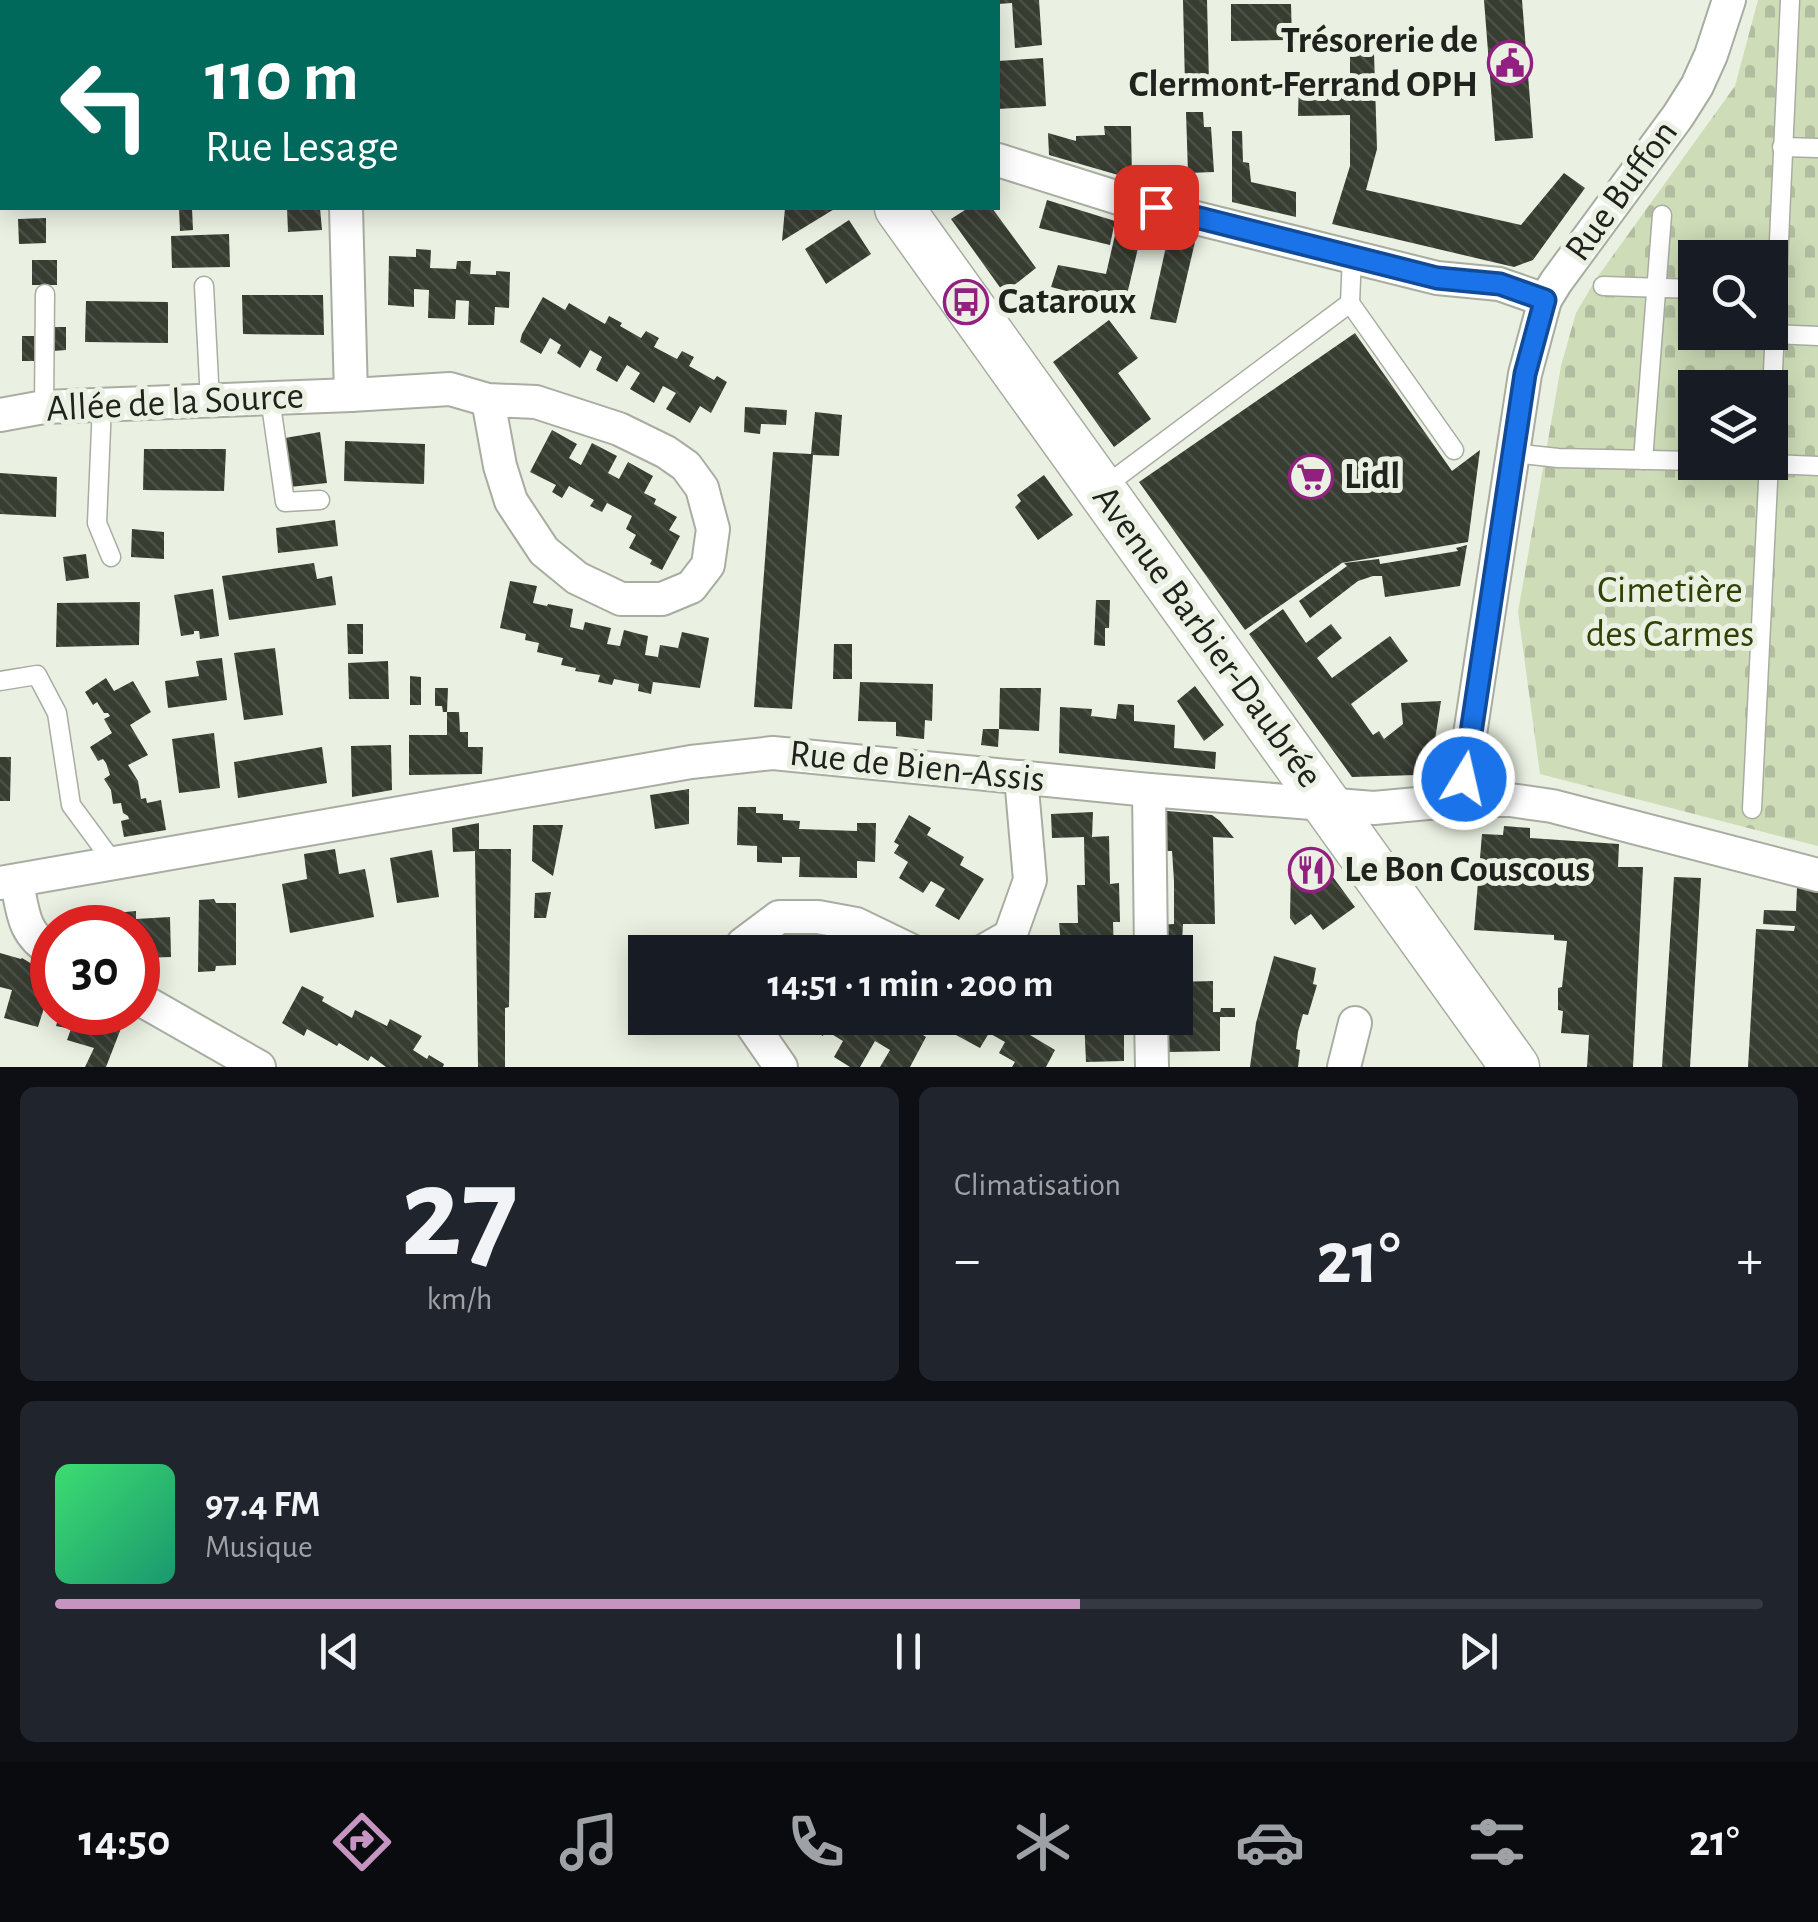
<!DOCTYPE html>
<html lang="fr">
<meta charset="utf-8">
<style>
body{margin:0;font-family:"Alegreya Sans",sans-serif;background:#20242c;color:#f1f3f6;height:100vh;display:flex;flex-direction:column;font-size:38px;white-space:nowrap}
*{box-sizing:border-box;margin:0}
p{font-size:32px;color:#9ea1a6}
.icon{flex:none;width:55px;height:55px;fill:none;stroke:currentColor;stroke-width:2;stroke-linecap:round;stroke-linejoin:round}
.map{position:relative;height:1067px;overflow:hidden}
.drawer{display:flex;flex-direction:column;gap:20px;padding:20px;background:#0d0f14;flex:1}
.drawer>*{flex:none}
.top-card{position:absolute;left:0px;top:0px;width:1000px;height:210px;box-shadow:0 5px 25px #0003;background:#00695c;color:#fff;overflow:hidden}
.tools{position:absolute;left:1678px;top:240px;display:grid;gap:20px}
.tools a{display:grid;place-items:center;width:110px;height:110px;border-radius:0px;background:#171b24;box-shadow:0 5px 25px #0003;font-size:50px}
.speed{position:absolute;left:30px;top:905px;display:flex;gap:20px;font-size:50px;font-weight:700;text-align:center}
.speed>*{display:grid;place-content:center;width:130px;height:130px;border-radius:50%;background:#171b24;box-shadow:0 5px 25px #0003;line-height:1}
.speed .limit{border:15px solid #d22;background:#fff;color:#111}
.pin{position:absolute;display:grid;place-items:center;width:85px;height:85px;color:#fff;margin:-42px;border-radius:20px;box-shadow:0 5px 15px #0006}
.me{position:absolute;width:110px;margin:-55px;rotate:9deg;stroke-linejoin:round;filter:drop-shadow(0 0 8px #0008)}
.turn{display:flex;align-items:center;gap:35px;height:210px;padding:0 40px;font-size:45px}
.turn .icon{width:130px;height:130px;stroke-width:2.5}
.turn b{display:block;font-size:70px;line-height:85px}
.big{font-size:75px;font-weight:700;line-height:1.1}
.drawer .card{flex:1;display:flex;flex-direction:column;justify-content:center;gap:15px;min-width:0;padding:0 35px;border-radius:15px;background:#20242c}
.drawer .dial{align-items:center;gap:0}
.dial b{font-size:130px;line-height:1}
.song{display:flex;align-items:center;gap:30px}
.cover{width:120px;height:120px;border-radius:15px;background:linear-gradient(135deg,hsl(140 70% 55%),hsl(160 70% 35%))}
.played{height:10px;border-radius:5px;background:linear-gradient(90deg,#c694c1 60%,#363941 60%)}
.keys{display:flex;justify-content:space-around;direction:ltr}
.heat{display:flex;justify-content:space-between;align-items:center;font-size:55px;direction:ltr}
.drawer .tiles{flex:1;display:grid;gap:20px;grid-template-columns:1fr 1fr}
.card:last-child{grid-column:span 2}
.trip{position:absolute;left:628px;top:935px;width:565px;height:100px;border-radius:0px;background:#171b24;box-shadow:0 5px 25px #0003;font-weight:700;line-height:100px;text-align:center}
.tab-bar{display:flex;height:160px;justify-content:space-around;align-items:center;background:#090b0e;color:#9ea1a6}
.tab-bar .icon{width:70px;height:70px}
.tab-bar .current{color:#c694c1}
.tab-bar b{font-size:45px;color:#f1f3f6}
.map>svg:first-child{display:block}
.cemetery{fill:url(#cemetery-stones);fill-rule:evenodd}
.building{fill:url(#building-back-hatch)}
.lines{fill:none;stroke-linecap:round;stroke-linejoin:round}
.service-casing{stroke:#a8ada1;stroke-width:21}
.minor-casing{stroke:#a8ada1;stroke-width:36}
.secondary-casing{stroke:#a8ada1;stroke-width:51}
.service{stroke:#fff;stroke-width:18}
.minor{stroke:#fff;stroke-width:32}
.secondary{stroke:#fff;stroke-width:48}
.route-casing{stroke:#114b97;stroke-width:25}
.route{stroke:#1a73e8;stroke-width:18}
.labels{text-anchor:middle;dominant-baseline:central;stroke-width:10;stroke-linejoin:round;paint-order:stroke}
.poi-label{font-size:38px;font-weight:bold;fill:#20221d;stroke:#eaf0e2;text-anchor:start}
.street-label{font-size:38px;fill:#20221d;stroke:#eaf0e2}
.park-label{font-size:38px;fill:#314207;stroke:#eaf0e2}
</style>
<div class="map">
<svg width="1818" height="1067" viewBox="0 0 1818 1067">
<defs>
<pattern id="cemetery-stones" width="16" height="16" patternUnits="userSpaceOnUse" patternTransform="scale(2.5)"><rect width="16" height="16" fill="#ceddb8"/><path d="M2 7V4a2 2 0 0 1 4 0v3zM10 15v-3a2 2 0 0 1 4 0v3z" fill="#b1bd9e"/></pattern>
<pattern id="building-back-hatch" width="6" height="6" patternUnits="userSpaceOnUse" patternTransform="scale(2.5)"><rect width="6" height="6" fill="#383d32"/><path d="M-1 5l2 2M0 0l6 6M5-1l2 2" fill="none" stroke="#4c5047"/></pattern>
</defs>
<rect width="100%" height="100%" fill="#eaf0e2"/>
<path class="cemetery" d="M1758 0H1818V846L1540 774 1518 612 1561 366 1576 313 1596 279 1735 86ZM1695 258H1770V332H1695ZM1695 388H1770V462H1695Z"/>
<g class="building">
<path d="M998 0H1039L1042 45 1015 48 1012 3 998 4Z"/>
<path d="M1183 0H1207L1209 84 1185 85Z"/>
<path d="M1484 0H1522L1533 138 1495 141Z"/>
<path d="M1231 4H1291L1292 40 1231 41Z"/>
<path d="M1350 53H1374L1377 149 1366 190 1521 225 1564 173 1585 188 1533 260 1514 267 1332 224 1350 166V115L1298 116 1299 80 1350 78Z"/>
<path d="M1043 58 1046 106 998 109V61Z"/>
<path d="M1186 112H1203L1204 127H1211L1214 172 1188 173Z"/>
<path d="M1104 126H1131L1132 179 1049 155 1048 133 1076 141V136L1105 135Z"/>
<path d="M1232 131H1242L1243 162 1249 163 1251 182 1296 192V217L1232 202Z"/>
<path d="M1047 200 1115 221 1110 245 1039 228Z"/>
<path d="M179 208H192L193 230 180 231Z"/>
<path d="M287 208H320L322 230 288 232Z"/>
<path d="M785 208H836L782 241Z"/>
<path d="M968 208H992L1036 268 1004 293 951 219Z"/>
<path d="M46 218V243L19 244 18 219Z"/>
<path d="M849 220 871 254 826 284 805 249Z"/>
<path d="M1118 222 1143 227 1125 303 1094 295V298L1051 287 1058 265 1106 274Z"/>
<path d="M1169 233 1195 242 1176 323 1150 319Z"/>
<path d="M229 234 230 267 172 268 171 236Z"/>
<path d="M416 249 431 250 430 268 456 269 457 261H471L470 274 496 275V271L510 272 509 308 495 307 494 325H468L469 301 456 300 455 319 428 318 429 290 414 289V307L388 305 389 256 416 257Z"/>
<rect x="32" y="260" width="25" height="25"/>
<path d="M242 295H323L324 335 243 334Z"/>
<path d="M543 297 565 310 569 303 605 324 609 316 622 323 620 326 641 338 646 331 659 338 654 347 677 359 682 351 694 357 689 366 714 380 717 376 727 382 711 413 700 406 690 423 666 409 676 393 663 386 654 403 630 389 640 373 627 365 617 382 596 370 602 357 590 350 580 368 557 353 561 345 550 338 541 354 520 342 522 334Z"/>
<path d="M86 301 168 302V343L85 342Z"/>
<path d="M1109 320 1138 358 1118 373 1151 419 1114 447 1053 362Z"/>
<path d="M53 327H66V350L53 351Z"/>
<path d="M1355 333 1452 471 1480 450 1468 542 1335 564 1342 563 1245 630 1139 482Z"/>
<rect x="22" y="336" width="12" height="25"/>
<path d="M745 407 787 410 786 425 761 424 760 434 744 432Z"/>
<path d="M815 412 842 415 839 456 813 455 792 709 754 707 773 452 811 454Z"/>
<path d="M552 430 577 444 569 458 581 465 592 443 617 456 608 473 619 479 628 462 653 476 644 493 656 499 654 504 677 517 669 530 680 536 662 570 650 564 652 560 629 548 636 535 626 529 632 516 607 503 602 512 590 506 594 500 569 486 562 498 552 492 556 485 530 472Z"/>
<path d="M320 432 327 483 290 487 285 438Z"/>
<path d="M345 441 425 444 424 484 344 481Z"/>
<path d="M144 449H226L224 491 143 490Z"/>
<path d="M0 473 57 477 56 517 0 514Z"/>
<path d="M1044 475 1073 515 1038 540 1015 507 1021 501 1017 495Z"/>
<path d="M335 520 338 546 278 553 276 528Z"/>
<path d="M132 529 164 532V559L131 557Z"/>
<path d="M1467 545 1460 586 1385 597 1382 576H1373L1358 581 1310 618 1299 601 1347 566 1344 563 1379 559 1380 564 1458 551 1456 548Z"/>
<path d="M86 554 89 578 66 581 63 557Z"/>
<path d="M314 563 317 579 332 576 336 605 229 620 222 576Z"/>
<path d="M510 581 537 586 533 603 547 606 548 604 573 609 570 627 583 630 585 622 611 628 607 644 620 646 624 630 639 634 648 636 645 655 658 657 660 645 678 648 682 632 709 638 700 688 653 682 651 694 638 691 639 684 614 679 612 685 598 682 600 675 575 671 576 668 561 665 563 658 537 652 539 643 525 640 526 634 500 628Z"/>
<path d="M213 589 219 636 200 639 199 631H194V634L181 636 174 595Z"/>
<path d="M1096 600H1110L1109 628H1105V646L1094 645Z"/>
<path d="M140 602 139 645 56 647 57 603Z"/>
<path d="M1283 609 1306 643 1331 624 1342 638 1317 658 1332 678 1390 636 1408 661 1351 704 1373 735 1379 731 1384 739 1403 724 1401 703 1441 701 1432 759 1416 775 1352 777 1249 634Z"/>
<path d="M347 624H363V654H348Z"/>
<path d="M834 644H852V679H833Z"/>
<path d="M275 648 283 715 244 720 234 653Z"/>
<path d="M222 658 227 700 168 708 165 681 199 676 196 661Z"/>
<path d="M388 661 389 699H349L348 663Z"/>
<path d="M410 676 421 677V705H410Z"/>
<path d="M106 678 114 691 133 681 151 712 130 725 148 755 128 765 138 781 141 799 146 798 147 803 161 800 166 830 124 837 121 821 129 819 128 816 123 813 121 803 113 804 111 790 104 779 110 775 106 763 103 759 98 761 90 747 112 733 104 719 110 716 108 713H104L97 702 93 705 85 692Z"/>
<path d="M860 682 933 684 932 721 925 720 924 739 896 736V722L858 721Z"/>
<path d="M1195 686 1224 725 1204 741 1177 701Z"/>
<path d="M435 688H448L447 712H459L460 732H468V747H483L482 774 409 775V735H447V712H443L442 706H435Z"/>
<path d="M1000 688H1041L1039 731 999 729Z"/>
<path d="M1118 704 1134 705V721L1175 725 1174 748 1216 752 1215 769 1059 753 1060 707 1092 709 1091 716 1116 719Z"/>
<path d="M983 729H999L998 747 981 745Z"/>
<path d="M214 733 220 788 179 793 172 739Z"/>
<path d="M391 745 392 790 352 797 351 746Z"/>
<path d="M322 747 327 783 238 798 234 762Z"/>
<path d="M0 757H11L10 801H0Z"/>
<path d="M689 789V824L655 829 650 795Z"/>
<path d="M738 807H756V813L783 814V820L800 821 799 829 857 831V823H876L875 862 857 861V878L799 877 800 857H782V863L757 862V846L737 845Z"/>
<path d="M1157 810 1212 815 1220 821 1234 838 1213 837 1215 924H1183L1182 942H1160L1159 925 1174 924V881L1172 851H1158Z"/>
<path d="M1093 812 1092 837 1109 836 1110 884 1119 883 1120 922H1113L1114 952H1079V944H1061L1059 923H1078L1077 885H1085L1084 837 1052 838 1051 814Z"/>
<path d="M909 815 931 828 927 835 964 857 960 865 984 879 959 920 935 906 945 889 931 881 923 893 899 878 908 862 894 853 899 845 894 842Z"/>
<path d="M479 823V849H511L509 1007 505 1008V1067H478L475 851 453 852 452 828Z"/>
<path d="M533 825H563L553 876 532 861Z"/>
<path d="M1504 826 1530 828V838L1619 844 1618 867H1643L1633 1067H1587L1589 1035 1561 1033 1563 1011 1558 1010V988L1562 987 1567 941 1554 940V935L1474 930 1482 834 1503 835Z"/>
<path d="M335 849 339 874 365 869 374 917 290 933 282 884 307 879 304 854Z"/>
<path d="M432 850 439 897 397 903 390 858Z"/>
<path d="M1319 858 1355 907 1323 930 1311 914 1295 925 1290 918 1291 867Z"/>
<path d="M1674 877 1701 878 1690 1067H1662Z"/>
<path d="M1797 887 1818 893V1067H1748L1756 929 1794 931 1795 926 1763 924 1764 910 1796 911Z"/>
<path d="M551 892 546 918H534L535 893Z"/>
<path d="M214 899 216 903H236V965L216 966 215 971 198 972 199 900Z"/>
<path d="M136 911V919L170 917 171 957 141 958 142 939 138 940V928H115L114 913Z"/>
<path d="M0 953 21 959 22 958 37 967 33 984 50 989 38 1027 4 1018 12 990 0 987Z"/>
<path d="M1274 956 1316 968 1313 984 1317 985 1308 1015 1303 1014 1298 1032 1296 1049 1300 1050 1298 1067H1250L1256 1023Z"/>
<path d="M1213 981V1012H1220L1221 1008H1235V1017H1220V1051L1169 1052V1019L1175 1018V982Z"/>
<path d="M302 986 324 997 322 1001 352 1018 355 1010 387 1026 390 1019 422 1036 413 1050 427 1059 429 1055 444 1064 443 1067H386L371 1056 368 1061 339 1043 337 1046 307 1029 304 1036 282 1023Z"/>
<path d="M60 1012H101L96 1025 103 1029 110 1012H116L125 1018 106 1067H85L94 1048 67 1040 71 1029 56 1026Z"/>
<path d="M803 1018H860L881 1030 889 1018H909L905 1023 926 1037 910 1067H880L890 1050 875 1041 860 1067H850L834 1057 843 1041 825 1030 823 1036 800 1023Z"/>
<path d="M967 1018H1020L1018 1020 1034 1029 1030 1035 1055 1050 1046 1067H1012L1015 1062 999 1053 1005 1042 989 1033 980 1048 956 1035Z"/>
<path d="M1084 1018H1124V1061L1086 1062Z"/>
</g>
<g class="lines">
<defs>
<g id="service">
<path d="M1782 147 1818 148"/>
<path d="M204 286 210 401"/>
<path d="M1603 286 1695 289"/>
<path d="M1350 303 1454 450"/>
<path d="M1775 334 1818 336"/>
<path d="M270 398 285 502 320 500"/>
<path d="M102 405 97 523 111 557"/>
<path d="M44 407 45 294"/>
<path d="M1770 437 1790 0"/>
<path d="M1513 453 1558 458 1695 461"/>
<path d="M1643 460 1662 215"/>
<path d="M1730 462 1818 466"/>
<path d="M1101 489 1350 303 1352 256"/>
<path d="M0 681 37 675 57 713 71 805 113 862"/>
<path d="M1752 809 1769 462"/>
</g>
<g id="minor">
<path d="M0 81H2"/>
<path d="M998 160 1128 201 1437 278 1499 284 1545 300"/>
<path d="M346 208 351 395"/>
<path d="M0 415 44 407 351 395 450 389 488 400 536 402 619 429 666 452 686 466 702 488 713 529 708 565 691 587 662 599H621L577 578 544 551 511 501 500 466 488 400"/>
<path d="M1149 790 1151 952"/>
<path d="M1460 800 1525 374 1545 300 1556 282 1678 116 1697 86 1711 55 1729 0"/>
<path d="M17 882C23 913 23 934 52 951"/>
<path d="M0 883 691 762 773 753 1149 790 1374 808 1460 800H1510L1552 806 1818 875"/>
<path d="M741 952 743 944 779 917H818L856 924 914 952"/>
<path d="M982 952 1010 936 1030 880 1021 777"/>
<path d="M138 998 259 1067"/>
<path d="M747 1018 781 1067"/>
<path d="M1151 1018 1152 1067"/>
<path d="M1344 1067 1355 1023"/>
</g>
<g id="secondary">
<path d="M750 0 751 2"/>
<path d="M899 208 1515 1067"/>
</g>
</defs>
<use href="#service" class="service-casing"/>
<use href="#minor" class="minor-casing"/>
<use href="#secondary" class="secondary-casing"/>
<use href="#service" class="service"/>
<use href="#minor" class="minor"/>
<use href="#secondary" class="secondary"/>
</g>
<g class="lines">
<defs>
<path id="route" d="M1156 207 1437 278 1500 284 1545 300 1525 374 1464 779"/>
</defs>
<use href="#route" class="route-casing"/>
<use href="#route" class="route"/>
</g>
<defs>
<symbol id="civic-ring" viewBox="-11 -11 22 22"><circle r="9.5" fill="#eaf0e2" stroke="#922080" stroke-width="1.5"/><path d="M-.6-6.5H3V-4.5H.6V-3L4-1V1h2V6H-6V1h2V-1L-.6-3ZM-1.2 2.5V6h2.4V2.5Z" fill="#922080"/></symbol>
<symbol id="bus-ring" viewBox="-11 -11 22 22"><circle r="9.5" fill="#eaf0e2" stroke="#922080" stroke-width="1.5"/><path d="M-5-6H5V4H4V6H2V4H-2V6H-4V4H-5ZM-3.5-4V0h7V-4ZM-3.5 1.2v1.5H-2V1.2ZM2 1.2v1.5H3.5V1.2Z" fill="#922080"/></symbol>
<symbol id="supermarket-ring" viewBox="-11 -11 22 22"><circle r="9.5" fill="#eaf0e2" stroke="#922080" stroke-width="1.5"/><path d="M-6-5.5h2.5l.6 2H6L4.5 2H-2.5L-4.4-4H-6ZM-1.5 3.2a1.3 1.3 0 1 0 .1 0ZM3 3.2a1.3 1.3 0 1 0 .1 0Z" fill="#922080"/></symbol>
<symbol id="restaurant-ring" viewBox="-11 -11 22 22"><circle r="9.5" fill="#eaf0e2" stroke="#922080" stroke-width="1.5"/><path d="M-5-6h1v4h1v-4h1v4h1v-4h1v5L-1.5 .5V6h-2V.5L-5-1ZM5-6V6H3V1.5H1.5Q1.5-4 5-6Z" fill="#922080"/></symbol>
</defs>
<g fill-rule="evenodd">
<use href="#civic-ring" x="1485" y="38" width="50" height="50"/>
<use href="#bus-ring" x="941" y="277" width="50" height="50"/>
<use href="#supermarket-ring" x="1286" y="452" width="50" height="50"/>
<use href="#restaurant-ring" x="1286" y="845" width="50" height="50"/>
</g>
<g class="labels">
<g class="poi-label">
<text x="1478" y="41" text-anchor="end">Trésorerie de<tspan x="1478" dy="44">Clermont-Ferrand OPH</tspan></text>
<text x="998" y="302">Cataroux</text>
<text x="1344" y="477">Lidl</text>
<text x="1344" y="870">Le Bon Couscous</text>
</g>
<g class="street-label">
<text transform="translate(1622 191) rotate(-54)">Rue Buffon</text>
<text transform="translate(175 403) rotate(-3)">Allée de la Source</text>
<text transform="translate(1207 637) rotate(54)">Avenue Barbier-Daubrée</text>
<text transform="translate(917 767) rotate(6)">Rue de Bien-Assis</text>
</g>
<g class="park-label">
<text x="1670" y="591">Cimetière<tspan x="1670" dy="44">des Carmes</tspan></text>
</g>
</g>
</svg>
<div class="tools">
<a><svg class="icon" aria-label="search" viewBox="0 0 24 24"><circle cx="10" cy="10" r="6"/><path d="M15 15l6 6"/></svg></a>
<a><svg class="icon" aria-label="layers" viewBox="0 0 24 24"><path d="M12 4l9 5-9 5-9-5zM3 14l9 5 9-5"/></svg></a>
</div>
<div class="speed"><div class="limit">30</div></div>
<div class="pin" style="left:1156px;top:207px;background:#d93025"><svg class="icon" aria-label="arrive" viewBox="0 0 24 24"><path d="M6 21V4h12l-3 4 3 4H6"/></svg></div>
<svg class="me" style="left:1464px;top:779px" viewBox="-20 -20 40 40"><circle r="17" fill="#1a73e8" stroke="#fff" stroke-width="3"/><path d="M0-11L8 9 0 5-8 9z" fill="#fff"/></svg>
<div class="trip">14:51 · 1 min · 200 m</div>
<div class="top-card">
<div class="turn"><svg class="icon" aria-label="left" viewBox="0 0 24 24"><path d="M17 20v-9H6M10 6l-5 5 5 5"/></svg><div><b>110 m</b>Rue Lesage</div></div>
</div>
</div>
<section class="drawer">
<div class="tiles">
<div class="card dial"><b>27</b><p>km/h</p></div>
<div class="card"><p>Climatisation</p>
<div class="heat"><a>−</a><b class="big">21°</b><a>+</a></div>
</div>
<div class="card">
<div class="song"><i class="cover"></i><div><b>97.4 FM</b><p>Musique</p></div></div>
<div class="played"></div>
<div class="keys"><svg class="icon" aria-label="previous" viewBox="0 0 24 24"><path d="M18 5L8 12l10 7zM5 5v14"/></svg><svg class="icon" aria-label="pause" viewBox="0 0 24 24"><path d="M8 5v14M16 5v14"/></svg><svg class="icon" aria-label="next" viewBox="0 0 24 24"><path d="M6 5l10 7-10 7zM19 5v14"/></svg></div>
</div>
</div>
</section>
<nav class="tab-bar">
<b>14:50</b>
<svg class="icon current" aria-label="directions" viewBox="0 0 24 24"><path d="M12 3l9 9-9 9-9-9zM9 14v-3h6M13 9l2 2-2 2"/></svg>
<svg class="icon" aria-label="music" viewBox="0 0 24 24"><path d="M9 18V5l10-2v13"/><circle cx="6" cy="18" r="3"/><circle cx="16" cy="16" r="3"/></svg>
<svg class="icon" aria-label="phone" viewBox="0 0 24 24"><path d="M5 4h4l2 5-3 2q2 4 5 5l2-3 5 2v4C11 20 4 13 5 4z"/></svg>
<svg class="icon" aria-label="climate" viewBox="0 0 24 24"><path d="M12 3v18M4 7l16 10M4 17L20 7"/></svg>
<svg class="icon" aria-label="car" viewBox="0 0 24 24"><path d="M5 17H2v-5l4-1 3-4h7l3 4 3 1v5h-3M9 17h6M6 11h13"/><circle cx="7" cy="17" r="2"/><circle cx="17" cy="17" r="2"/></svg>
<svg class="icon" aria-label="filters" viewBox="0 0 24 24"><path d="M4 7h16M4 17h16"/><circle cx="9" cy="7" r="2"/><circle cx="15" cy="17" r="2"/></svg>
<b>21°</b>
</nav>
